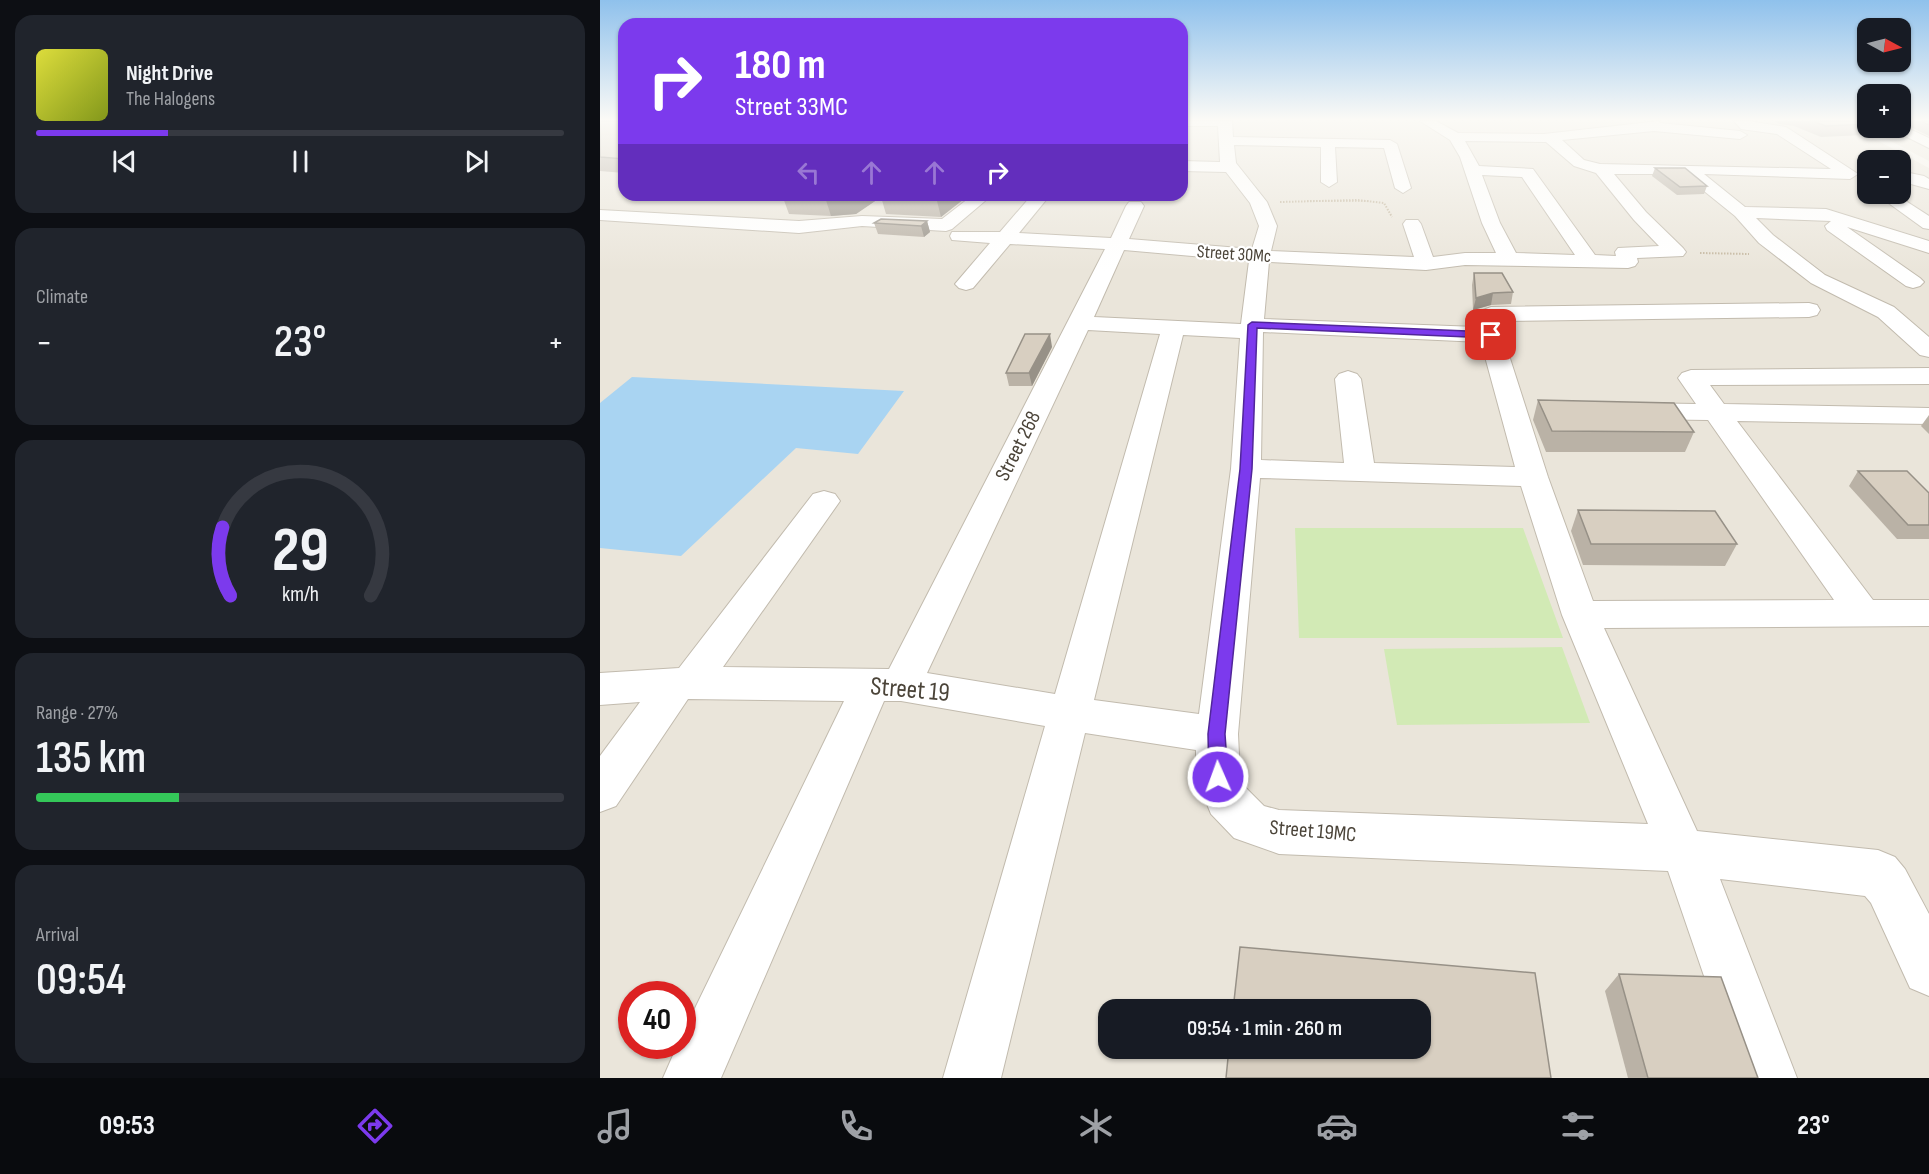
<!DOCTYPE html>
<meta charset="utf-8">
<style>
body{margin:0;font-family:"Sofia Sans Condensed",sans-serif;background:#20242c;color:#f1f3f6;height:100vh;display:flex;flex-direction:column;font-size:22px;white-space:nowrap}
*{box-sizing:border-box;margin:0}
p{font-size:20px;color:#9ea1a6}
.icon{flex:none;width:33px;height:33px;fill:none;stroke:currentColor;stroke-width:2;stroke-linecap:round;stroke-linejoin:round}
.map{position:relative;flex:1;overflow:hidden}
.panel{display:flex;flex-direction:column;gap:15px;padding:15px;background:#0d0f14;width:600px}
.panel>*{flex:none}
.top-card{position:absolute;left:18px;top:18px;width:570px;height:183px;border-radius:18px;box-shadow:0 2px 4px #0004;background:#7c3aed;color:#fff;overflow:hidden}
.needle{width:39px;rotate:97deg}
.buttons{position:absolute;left:1257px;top:18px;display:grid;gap:12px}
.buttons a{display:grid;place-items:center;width:54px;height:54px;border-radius:12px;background:#171b24;box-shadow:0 2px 4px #0004;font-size:30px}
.speed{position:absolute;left:18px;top:981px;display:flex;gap:12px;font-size:30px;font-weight:700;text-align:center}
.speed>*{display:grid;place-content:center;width:78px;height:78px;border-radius:50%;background:#171b24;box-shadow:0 2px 4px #0004;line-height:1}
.speed .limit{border:9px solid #d22;background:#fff;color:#111}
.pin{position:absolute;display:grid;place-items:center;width:51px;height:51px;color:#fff;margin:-26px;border-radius:12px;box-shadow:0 3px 9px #0006}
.me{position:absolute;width:66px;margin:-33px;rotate:358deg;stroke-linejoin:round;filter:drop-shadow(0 0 4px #0008)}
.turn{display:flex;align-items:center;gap:21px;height:126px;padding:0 18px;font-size:27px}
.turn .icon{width:78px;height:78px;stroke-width:2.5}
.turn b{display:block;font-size:42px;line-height:51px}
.lanes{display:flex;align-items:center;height:57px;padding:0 18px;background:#0003;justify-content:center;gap:30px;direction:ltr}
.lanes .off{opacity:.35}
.big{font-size:45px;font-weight:600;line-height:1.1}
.panel .card{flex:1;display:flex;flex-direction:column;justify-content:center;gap:9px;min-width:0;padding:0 21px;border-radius:18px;background:#20242c}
.panel .dial{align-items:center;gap:0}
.dial svg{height:156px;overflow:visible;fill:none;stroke:#363941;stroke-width:7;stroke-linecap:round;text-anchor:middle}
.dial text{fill:#f1f3f6;stroke:none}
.song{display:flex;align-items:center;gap:18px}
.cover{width:72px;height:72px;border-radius:9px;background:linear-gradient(135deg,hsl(60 70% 55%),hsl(70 70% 35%))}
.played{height:6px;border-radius:3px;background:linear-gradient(90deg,#7c3aed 25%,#363941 25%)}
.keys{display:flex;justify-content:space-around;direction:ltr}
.heat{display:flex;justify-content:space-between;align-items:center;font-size:33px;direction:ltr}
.charge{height:9px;border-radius:4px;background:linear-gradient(90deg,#34c759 27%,#363941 0)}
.trip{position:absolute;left:498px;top:999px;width:333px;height:60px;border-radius:18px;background:#171b24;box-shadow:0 2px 4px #0004;font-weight:600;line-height:60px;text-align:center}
.dock{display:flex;height:96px;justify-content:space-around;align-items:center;background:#090b0e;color:#9ea1a6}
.dock .icon{width:42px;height:42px}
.dock .on{color:#7c3aed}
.dock b{font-size:27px;color:#f1f3f6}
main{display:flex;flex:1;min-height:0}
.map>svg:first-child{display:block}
.residential{fill:#eae5da;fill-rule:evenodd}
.green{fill:#d2eab5}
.water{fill:#a9d4f2}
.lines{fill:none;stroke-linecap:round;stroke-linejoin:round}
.minor-casing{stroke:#c2bbae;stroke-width:2}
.path-far1{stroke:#c4b79f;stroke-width:1.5;stroke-dasharray:1.5 1.5;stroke-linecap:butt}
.path{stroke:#c4b79f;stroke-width:2;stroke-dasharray:1.5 1.5;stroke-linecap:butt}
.minor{fill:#fff;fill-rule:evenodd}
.wall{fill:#bab2a6}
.shaded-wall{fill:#979187}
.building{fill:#d8cfc1;stroke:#979187;stroke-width:1.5}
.route{fill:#7c3aed;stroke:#51269a;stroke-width:1.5}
.labels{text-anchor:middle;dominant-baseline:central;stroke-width:4.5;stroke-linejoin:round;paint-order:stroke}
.far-street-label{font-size:18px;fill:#4b4439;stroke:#fff}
.street-label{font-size:21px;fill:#4b4439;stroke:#fff}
.near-street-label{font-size:26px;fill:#4b4439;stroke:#fff}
</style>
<main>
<section class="panel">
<div class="card">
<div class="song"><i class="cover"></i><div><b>Night Drive</b><p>The Halogens</p></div></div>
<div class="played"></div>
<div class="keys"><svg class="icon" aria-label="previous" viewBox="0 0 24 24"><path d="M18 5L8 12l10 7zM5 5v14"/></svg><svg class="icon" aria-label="pause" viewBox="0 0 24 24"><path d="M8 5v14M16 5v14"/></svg><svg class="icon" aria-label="next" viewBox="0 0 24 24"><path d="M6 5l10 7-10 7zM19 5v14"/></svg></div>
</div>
<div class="card"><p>Climate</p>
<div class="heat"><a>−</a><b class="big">23°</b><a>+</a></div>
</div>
<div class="card dial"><svg viewBox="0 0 100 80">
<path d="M14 69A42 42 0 1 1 86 69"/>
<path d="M14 69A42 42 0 0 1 10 34" stroke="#7c3aed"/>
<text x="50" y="56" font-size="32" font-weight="700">29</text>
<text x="50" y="72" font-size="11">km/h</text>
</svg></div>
<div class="card"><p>Range · 27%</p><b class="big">135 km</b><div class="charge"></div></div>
<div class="card"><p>Arrival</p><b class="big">09:54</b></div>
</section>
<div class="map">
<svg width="1329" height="1078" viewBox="0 0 1329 1078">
<rect width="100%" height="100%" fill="#f6f3ec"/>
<g class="residential">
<path d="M0 121H24V195H582V121H1241L1329 168V1078H0ZM1268 160H1300V194H1268ZM32 994H82V1046H32ZM508 1010H820V1048H508Z"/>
<path d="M1252 121 1268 128H1300L1301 121H1329V161Z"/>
</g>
<g class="green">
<path d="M695 528H923L963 638H699Z"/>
<path d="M962 647 990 723 797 725 784 649Z"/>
</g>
<path class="water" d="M32 377 304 391 258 454 196 448 81 556 0 548V403Z"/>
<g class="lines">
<defs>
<g id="minor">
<path d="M582 121H632L633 137 790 140 797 144 811 188 803 193 795 188 784 148 735 147 737 182 729 187 721 182V147L634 145 636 163 667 202 677 226 671 251 814 257 803 224 806 220H818L821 224 833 257 865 253H896L882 223 860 157 850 140 820 121H836L858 133 944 134 1059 121 1060 123 1140 131 1147 135 1140 139 1054 131 962 140 984 160 1000 164 1231 169 1177 134 1141 129 1134 121H1148L1186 127 1258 174 1250 179 1104 174 1145 207 1226 209 1329 241V253L1247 227 1320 278 1324 282 1320 286 1313 288 1306 286 1227 230 1225 226 1231 221 1156 218 1173 235 1225 275 1294 307 1329 337V357L1320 355 1278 317 1211 283 1159 243 1135 216 1083 174H1014L1046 212 1083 248 1086 252 1083 256 1037 258 1038 262 1035 266 1028 268 865 265 826 270 669 262 664 319 877 327 875 317 878 312 891 307 1209 303 1217 305 1220 310 1217 315 1209 317 898 321 948 477 993 601 1234 600 1108 420 1036 419 1026 417 1022 411 1026 405 1036 403 1096 404 1078 378 1082 373 1091 370 1329 368V384L1110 385 1124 404 1329 408V424L1137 421 1273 600H1329V626L1004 628 1097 831 1278 850 1295 857 1305 869 1329 914V996L1310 988 1271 903 1265 896 1120 879 1197 1078H1139L1068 871 679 854 634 838 611 814 596 777V750L485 733 401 1078H343L445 726 301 701H284L121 1078H63L77 1046H82V1035L244 701 88 699 16 806 0 812V756L40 702 0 705V673L79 668 213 494 224 491 235 494 240 501 123 667 289 669 505 249 410 244 373 288 366 290 359 288 355 284 390 243 352 240 350 236 352 232H400L431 196 438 195 446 200 419 233 511 238 526 206 529 202H541L544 206 529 239 652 249 659 226 650 203 626 172 582 171V161L620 162 618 126H582ZM865 141 946 142 974 166 996 173 1034 220 1059 246 1018 248 1015 252 1016 256 995 255 933 169 879 166ZM882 175 922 177 975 255 916 253 900 223ZM524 250 649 261 641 324 494 317ZM488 330 560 334 455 694 327 673ZM663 332 881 342 915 467 774 463 761 379 757 374 748 371 739 374 735 379 744 463 661 460ZM583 335 640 338 631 469 599 714 494 700ZM660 478 921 486 962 615 1048 824 679 810 664 806 643 785 640 777 638 734Z"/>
<path d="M1301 125 1329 138V148L1289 128H1300Z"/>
<path d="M1300 171 1324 176 1329 179V189L1300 181Z"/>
<path d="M1276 194H1295L1329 216V229L1323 228Z"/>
<path d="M373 195H392L352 229 346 231 262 226 199 233 0 220V210L199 221 262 216 342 219Z"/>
</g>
</defs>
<use href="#minor" class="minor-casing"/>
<path class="path-far1" d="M707 201H769"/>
<g class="path">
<path d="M680 202 757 200 784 203 792 217"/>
<path d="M1100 253 1149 254"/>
</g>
<use href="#minor" class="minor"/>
</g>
<g class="wall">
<path d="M0 121H24V173L0 171Z"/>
<path d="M1174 121H1268V128H1290L1287 134 1221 137 1194 126 1179 124Z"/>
<path d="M1300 121H1329V136L1300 122Z"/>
<path d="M1055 168 1107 186 1104 194 1077 195 1052 176Z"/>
<path d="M182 195H369L341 217 286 214 281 197 256 214 231 216 189 214Z"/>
<path d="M327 221 330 232 324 237 278 234 274 223Z"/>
<path d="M874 273 913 292 911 304 891 305 873 310 872 285Z"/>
<path d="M452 347 432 386H409L406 373Z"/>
<path d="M938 400 1094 432 1085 452H946L933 420Z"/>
<path d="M1329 415V434L1321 426Z"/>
<path d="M1258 471 1329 493V539H1297L1249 486Z"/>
<path d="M978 510 1137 544 1125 566 983 565 971 531Z"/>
<path d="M1019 974 1158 1078H1028L1005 991Z"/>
</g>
<g class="shaded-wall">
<path d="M246 195H280L281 197 256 214 231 216 225 197Z"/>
<path d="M340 195H369L341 217 336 197Z"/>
<path d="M327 221 330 232 324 237 321 226Z"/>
<path d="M893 293 891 305 873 310 876 298Z"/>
<path d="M450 334 452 347 432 386 429 373Z"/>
</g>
<g class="building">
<path d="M0 121H24V159L0 157Z"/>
<path d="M1212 121H1268V124L1226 126Z"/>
<path d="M1321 121H1329V125Z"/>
<path d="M1055 168H1085L1107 186 1080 187Z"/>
<path d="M191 195H246L225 197Z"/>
<path d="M282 195H340L336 197Z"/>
<path d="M281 219 327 221 321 226 274 223Z"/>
<path d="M874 273H902L913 292 893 293 876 298Z"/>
<path d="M425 334H450L429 373H406Z"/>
<path d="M938 400 1074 403 1094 432 952 431Z"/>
<path d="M1258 471H1307L1329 493V525H1308Z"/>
<path d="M978 510 1115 511 1137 544H991Z"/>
<path d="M640 947 935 973 951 1078H626L629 1048H820V1010H633Z"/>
<path d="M1019 974 1121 977 1158 1078H1048Z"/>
</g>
<linearGradient id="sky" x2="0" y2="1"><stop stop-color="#8fc1ec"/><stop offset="0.44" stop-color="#fbfaf6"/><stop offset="1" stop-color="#fbfaf6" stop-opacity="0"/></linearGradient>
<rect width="1329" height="272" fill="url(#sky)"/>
<path class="route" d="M652 322 891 332 896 335 891 338 657 328 652 469 625 734 628 777 625 783 618 785 612 783 609 777 608 734 640 469 648 325Z"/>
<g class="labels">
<g class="far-street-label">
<text transform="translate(634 254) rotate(4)">Street 30Mc</text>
</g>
<g class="street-label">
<text transform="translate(418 446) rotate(-63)">Street 268</text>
<text transform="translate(713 831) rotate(5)">Street 19MC</text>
</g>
<g class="near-street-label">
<text transform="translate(310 690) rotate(5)">Street 19</text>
</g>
</g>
</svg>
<div class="buttons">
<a><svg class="needle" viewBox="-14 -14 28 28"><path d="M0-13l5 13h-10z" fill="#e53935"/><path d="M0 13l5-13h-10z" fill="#9ea1a6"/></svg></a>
<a>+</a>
<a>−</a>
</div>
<div class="speed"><div class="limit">40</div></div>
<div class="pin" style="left:891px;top:335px;background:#d93025"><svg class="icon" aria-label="arrive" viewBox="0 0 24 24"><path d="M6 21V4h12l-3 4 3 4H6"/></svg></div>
<svg class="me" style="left:618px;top:777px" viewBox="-20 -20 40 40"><circle r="17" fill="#7c3aed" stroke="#fff" stroke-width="3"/><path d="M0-11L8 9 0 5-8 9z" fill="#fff"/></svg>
<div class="trip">09:54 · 1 min · 260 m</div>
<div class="top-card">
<div class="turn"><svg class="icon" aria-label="right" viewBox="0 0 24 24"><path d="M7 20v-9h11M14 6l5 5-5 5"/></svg><div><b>180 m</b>Street 33MC</div></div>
<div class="lanes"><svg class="icon off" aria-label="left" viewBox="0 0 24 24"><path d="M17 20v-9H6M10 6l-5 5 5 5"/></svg><svg class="icon off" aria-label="ahead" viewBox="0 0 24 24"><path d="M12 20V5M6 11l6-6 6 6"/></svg><svg class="icon off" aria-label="ahead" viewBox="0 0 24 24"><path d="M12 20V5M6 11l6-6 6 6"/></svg><svg class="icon" aria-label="right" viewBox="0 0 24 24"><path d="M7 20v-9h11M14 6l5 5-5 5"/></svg></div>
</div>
</div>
</main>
<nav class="dock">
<b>09:53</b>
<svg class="icon on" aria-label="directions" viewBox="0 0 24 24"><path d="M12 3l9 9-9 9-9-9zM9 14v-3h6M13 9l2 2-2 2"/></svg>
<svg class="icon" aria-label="music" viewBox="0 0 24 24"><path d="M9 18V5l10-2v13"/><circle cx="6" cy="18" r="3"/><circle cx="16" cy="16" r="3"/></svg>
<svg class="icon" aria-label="phone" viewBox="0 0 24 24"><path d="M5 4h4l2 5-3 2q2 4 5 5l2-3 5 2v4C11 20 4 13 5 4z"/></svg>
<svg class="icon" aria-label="climate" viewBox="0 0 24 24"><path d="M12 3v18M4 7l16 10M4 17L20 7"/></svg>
<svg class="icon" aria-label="car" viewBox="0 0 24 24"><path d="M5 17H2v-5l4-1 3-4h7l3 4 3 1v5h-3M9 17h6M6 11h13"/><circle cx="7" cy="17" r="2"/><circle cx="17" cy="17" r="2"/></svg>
<svg class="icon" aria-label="filters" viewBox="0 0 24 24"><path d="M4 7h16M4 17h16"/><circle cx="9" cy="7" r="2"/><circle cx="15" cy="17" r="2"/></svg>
<b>23°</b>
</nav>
